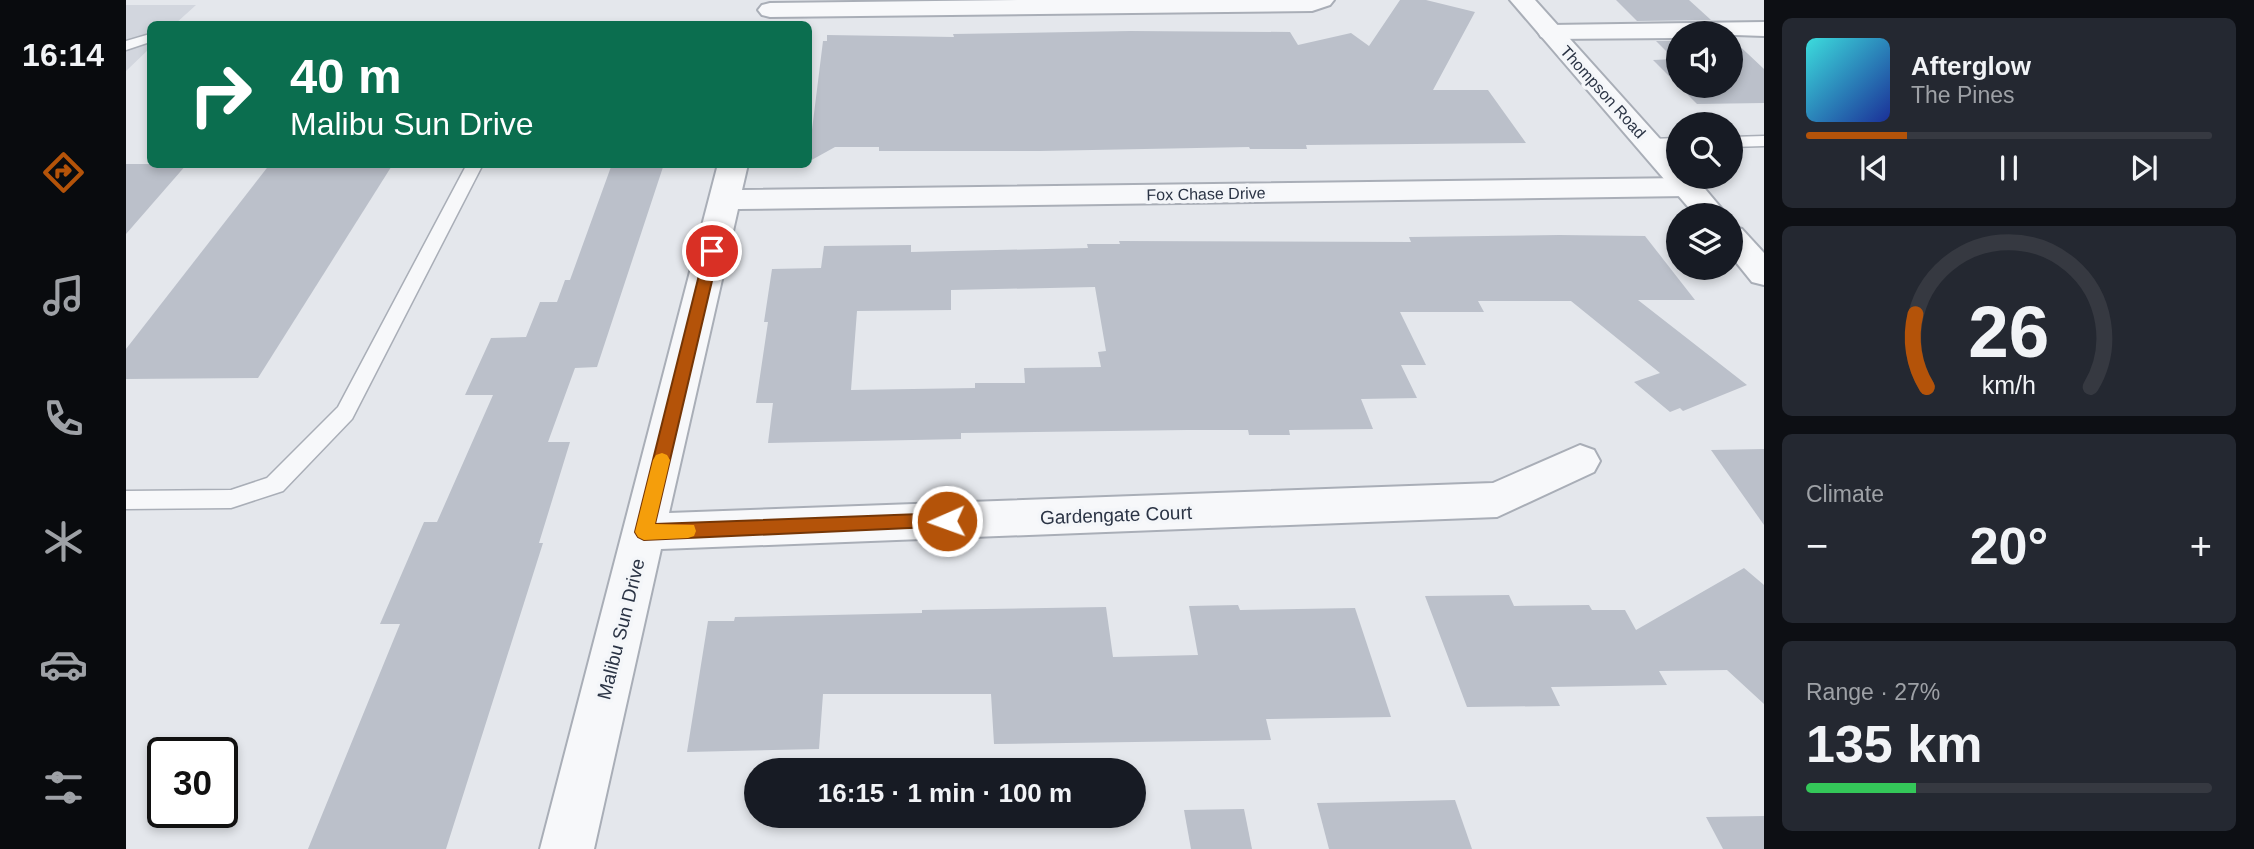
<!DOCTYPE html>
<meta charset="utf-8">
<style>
body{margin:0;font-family:Arial,sans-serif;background:#242831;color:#f1f3f6;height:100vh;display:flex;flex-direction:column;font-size:26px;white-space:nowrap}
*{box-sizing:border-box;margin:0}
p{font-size:23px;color:#9ea1a6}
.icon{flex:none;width:38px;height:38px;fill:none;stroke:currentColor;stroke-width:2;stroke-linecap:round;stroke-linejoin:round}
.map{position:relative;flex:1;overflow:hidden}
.details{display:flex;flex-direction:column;gap:18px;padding:18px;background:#0d0f14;width:490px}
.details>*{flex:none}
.banner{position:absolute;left:21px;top:21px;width:665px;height:147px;border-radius:10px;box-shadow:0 4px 10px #0003;background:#0b6e4f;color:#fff;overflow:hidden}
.buttons{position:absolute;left:1540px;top:21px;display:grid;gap:14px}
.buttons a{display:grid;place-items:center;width:77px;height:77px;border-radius:50%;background:#171b24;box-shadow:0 4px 10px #0003;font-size:35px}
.speed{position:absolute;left:21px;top:737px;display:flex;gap:14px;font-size:35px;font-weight:700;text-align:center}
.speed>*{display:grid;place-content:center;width:91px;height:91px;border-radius:50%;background:#171b24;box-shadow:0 4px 10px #0003;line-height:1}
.speed .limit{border:4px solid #111;border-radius:10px;background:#fff;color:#111}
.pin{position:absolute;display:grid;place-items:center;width:60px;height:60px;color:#fff;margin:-30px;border:4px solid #fff;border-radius:50%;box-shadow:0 2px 7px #0007}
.me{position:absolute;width:77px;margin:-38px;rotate:268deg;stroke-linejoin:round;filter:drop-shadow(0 0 5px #0008)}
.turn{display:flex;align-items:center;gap:24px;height:147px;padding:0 28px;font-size:32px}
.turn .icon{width:91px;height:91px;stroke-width:2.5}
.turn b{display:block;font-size:49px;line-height:60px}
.big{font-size:52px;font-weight:600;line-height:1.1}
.details .widget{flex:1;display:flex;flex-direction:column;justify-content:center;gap:10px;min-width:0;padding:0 24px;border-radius:10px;background:#242831}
.details .dial{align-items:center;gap:0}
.dial svg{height:182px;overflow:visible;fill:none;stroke:#363941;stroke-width:7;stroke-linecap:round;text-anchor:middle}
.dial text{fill:#f1f3f6;stroke:none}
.song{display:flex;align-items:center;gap:21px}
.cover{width:84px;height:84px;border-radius:10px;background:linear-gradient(135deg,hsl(180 70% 55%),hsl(230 70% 35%))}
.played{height:7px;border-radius:4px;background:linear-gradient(90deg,#b45309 25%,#363941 25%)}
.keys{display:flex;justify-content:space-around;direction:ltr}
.heat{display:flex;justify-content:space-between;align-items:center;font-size:38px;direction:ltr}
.charge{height:10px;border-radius:5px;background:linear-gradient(90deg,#34c759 27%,#363941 0)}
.trip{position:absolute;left:618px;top:758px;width:402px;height:70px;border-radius:35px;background:#171b24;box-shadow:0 4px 10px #0003;font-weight:600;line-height:70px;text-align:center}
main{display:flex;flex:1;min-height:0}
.tab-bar{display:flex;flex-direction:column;width:126px;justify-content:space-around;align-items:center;background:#090b0e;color:#9ea1a6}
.tab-bar .icon{width:49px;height:49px}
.tab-bar .current{color:#b45309}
.tab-bar b{font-size:32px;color:#f1f3f6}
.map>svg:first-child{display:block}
.built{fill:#d2d6de}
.building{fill:#bbc0ca;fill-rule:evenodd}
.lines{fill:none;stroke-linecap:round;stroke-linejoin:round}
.service-casing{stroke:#a9aeb7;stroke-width:3}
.minor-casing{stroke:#a9aeb7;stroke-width:4}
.tertiary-casing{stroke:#a9aeb7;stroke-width:4}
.service{fill:#f7f8fa;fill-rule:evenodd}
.minor{fill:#f7f8fa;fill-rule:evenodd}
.tertiary{fill:#f7f8fa;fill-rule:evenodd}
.route{fill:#b45309;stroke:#753606;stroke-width:2}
.slow{fill:#f59e0b}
.labels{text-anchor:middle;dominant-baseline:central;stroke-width:7;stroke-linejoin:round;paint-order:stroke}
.far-street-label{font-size:16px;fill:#2b3445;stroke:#f4f6f9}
.street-label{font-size:19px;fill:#2b3445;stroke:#f4f6f9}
</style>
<main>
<nav class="tab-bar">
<b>16:14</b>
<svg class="icon current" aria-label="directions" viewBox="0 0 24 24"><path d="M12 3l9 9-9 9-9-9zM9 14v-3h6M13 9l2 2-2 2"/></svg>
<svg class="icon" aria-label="music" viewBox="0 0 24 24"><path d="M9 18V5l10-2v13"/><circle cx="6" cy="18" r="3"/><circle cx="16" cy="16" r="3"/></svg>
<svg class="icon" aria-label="phone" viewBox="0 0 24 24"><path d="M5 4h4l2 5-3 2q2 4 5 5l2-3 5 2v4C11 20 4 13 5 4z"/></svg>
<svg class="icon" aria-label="climate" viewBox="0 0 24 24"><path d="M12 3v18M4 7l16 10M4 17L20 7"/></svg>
<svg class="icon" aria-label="car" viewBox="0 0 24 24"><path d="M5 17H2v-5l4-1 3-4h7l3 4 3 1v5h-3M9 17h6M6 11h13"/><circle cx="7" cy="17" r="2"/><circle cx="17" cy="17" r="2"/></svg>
<svg class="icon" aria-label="filters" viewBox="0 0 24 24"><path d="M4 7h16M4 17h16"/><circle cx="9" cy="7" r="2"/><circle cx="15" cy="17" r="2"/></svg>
</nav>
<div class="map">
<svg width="1638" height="849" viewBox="0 0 1638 849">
<rect width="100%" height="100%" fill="#e4e7ec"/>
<path class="built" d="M0 5H70L49 24H24V48L0 71Z"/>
<g class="building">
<path d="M1274 0H1300L1349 12 1307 90H1362L1400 143 1180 145 1181 149H1124L1123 147 914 151H753V147H709L682 162 697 41H701V35L828 37 827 34 1005 31 1164 32 1172 45 1225 33 1243 46Z"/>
<path d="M1490 0H1563L1585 20 1511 21Z"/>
<path d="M1605 38 1638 69V103L1571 104 1553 86H1605Z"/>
<path d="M1530 41H1552V85L1527 60 1548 59Z"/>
<path d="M0 164H61L0 234Z"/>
<path d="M144 164H267L132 378 0 379V349Z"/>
<path d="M486 164H538L471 367 449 368 422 442H444L413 543H417L320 849H182L274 624H254L298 522H311L367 395H339L365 338 400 337 414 302H431L439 280H444Z"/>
<path d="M1433 235 1519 236 1569 300H1512L1621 385 1557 411 1554 408 1544 412 1508 382 1534 373 1445 301H1352L1358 312H1274L1300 365H1275L1291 398 1235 399 1247 429 1163 430 1164 435H1123L1122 430H1061L835 433V439L642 443 647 403H630L642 322H638L646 269 695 268 698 246 785 245V252L962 248 961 244H994L993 241 1285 242 1283 237ZM969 287 980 351 972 352 975 367 898 368 899 383H849V388L725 390 731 311 825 310V290Z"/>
<path d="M1638 449V525L1585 450Z"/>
<path d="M1618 568 1638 585V704L1601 670 1533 671 1541 685 1425 687 1434 706 1341 707 1299 596 1383 595 1388 606 1463 605 1466 610H1499L1510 630Z"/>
<path d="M1112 605 1114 610 1229 608 1265 717 1140 719 1145 740 868 744 865 694H697L693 749 561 752 582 621H608L609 617 796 613V610L980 607 987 657 1072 655 1063 606Z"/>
<path d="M1329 800 1346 849H1203L1191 803Z"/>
<path d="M1118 809 1126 849H1065L1058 810Z"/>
<path d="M1638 816V849H1597L1580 817Z"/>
</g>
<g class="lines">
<defs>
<g id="service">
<path d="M24 34V42L0 50V41Z"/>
<path d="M1638 136V146L1605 147V137Z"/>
<path d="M1552 138V148L1524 149 1516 144 1524 139Z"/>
<path d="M341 164H357L226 419 157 491 105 508 0 509V491L105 490 141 478 212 407Z"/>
</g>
<g id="minor">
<path d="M899 0H1208L1204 5 1186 11 644 17 636 15 632 10 636 5 644 3Z"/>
<path d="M1638 22V36L1552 33V38L1424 39 1415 37 1412 32 1415 27 1424 25Z"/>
<path d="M592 164H622L616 190 1561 178 1572 180 1576 187 1572 194 1561 196 612 209 543 513 1367 483 1454 445 1468 450 1474 461 1468 472 1371 517 535 549 468 849H414Z"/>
</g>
<g id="tertiary">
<path d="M1384 0H1409L1552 159V177H1569L1601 215H1569Z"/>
<path d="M1605 226 1616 229 1638 253V285L1626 282 1605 256Z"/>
</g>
</defs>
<use href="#service" class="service-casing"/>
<use href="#minor" class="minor-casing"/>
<use href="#tertiary" class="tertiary-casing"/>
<use href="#service" class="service"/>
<use href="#minor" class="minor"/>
<use href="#tertiary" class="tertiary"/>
</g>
<path class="route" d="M586 247 593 251 529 524 821 513 827 516 829 521 827 526 518 540 512 537 509 532 579 251Z"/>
<path class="slow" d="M536 453 541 455 544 460 529 524 568 525 570 531 568 536 562 538 518 540 512 537 509 532 527 460 530 455Z"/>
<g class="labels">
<g class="far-street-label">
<text transform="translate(1477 92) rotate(48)">Thompson Road</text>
<text transform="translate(1080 194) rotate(-1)">Fox Chase Drive</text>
</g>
<g class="street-label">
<text transform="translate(990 515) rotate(-2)">Gardengate Court</text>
<text transform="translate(495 629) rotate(-76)">Malibu Sun Drive</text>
</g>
</g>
</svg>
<div class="buttons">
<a><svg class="icon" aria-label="sound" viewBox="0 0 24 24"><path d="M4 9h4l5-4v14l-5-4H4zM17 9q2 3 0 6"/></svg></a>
<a><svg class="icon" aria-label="search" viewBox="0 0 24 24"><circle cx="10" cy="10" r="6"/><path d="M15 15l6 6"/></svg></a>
<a><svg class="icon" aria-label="layers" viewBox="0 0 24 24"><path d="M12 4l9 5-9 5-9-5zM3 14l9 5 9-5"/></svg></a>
</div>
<div class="speed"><div class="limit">30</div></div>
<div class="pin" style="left:586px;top:251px;background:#d93025"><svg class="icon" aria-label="arrive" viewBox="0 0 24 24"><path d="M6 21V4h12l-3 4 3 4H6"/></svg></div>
<svg class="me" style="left:821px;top:521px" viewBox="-20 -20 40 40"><circle r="17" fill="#b45309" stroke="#fff" stroke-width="3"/><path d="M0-11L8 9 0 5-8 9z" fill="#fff"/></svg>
<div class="trip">16:15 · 1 min · 100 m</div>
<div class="banner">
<div class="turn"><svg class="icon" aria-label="right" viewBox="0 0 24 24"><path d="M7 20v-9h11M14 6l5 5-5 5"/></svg><div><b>40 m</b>Malibu Sun Drive</div></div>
</div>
</div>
<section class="details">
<div class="widget">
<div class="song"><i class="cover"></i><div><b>Afterglow</b><p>The Pines</p></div></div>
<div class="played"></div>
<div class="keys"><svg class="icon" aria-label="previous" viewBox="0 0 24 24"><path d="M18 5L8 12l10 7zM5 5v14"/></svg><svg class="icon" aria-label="pause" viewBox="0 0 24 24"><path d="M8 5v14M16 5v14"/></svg><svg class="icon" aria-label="next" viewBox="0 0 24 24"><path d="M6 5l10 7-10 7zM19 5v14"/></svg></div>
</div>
<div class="widget dial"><svg viewBox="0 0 100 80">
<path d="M14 69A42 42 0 1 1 86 69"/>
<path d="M14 69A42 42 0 0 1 9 37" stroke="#b45309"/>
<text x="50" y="56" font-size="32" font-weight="700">26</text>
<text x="50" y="72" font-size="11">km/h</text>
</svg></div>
<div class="widget"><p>Climate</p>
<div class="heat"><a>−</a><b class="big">20°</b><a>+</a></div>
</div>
<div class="widget"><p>Range · 27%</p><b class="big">135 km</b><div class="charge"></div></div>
</section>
</main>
